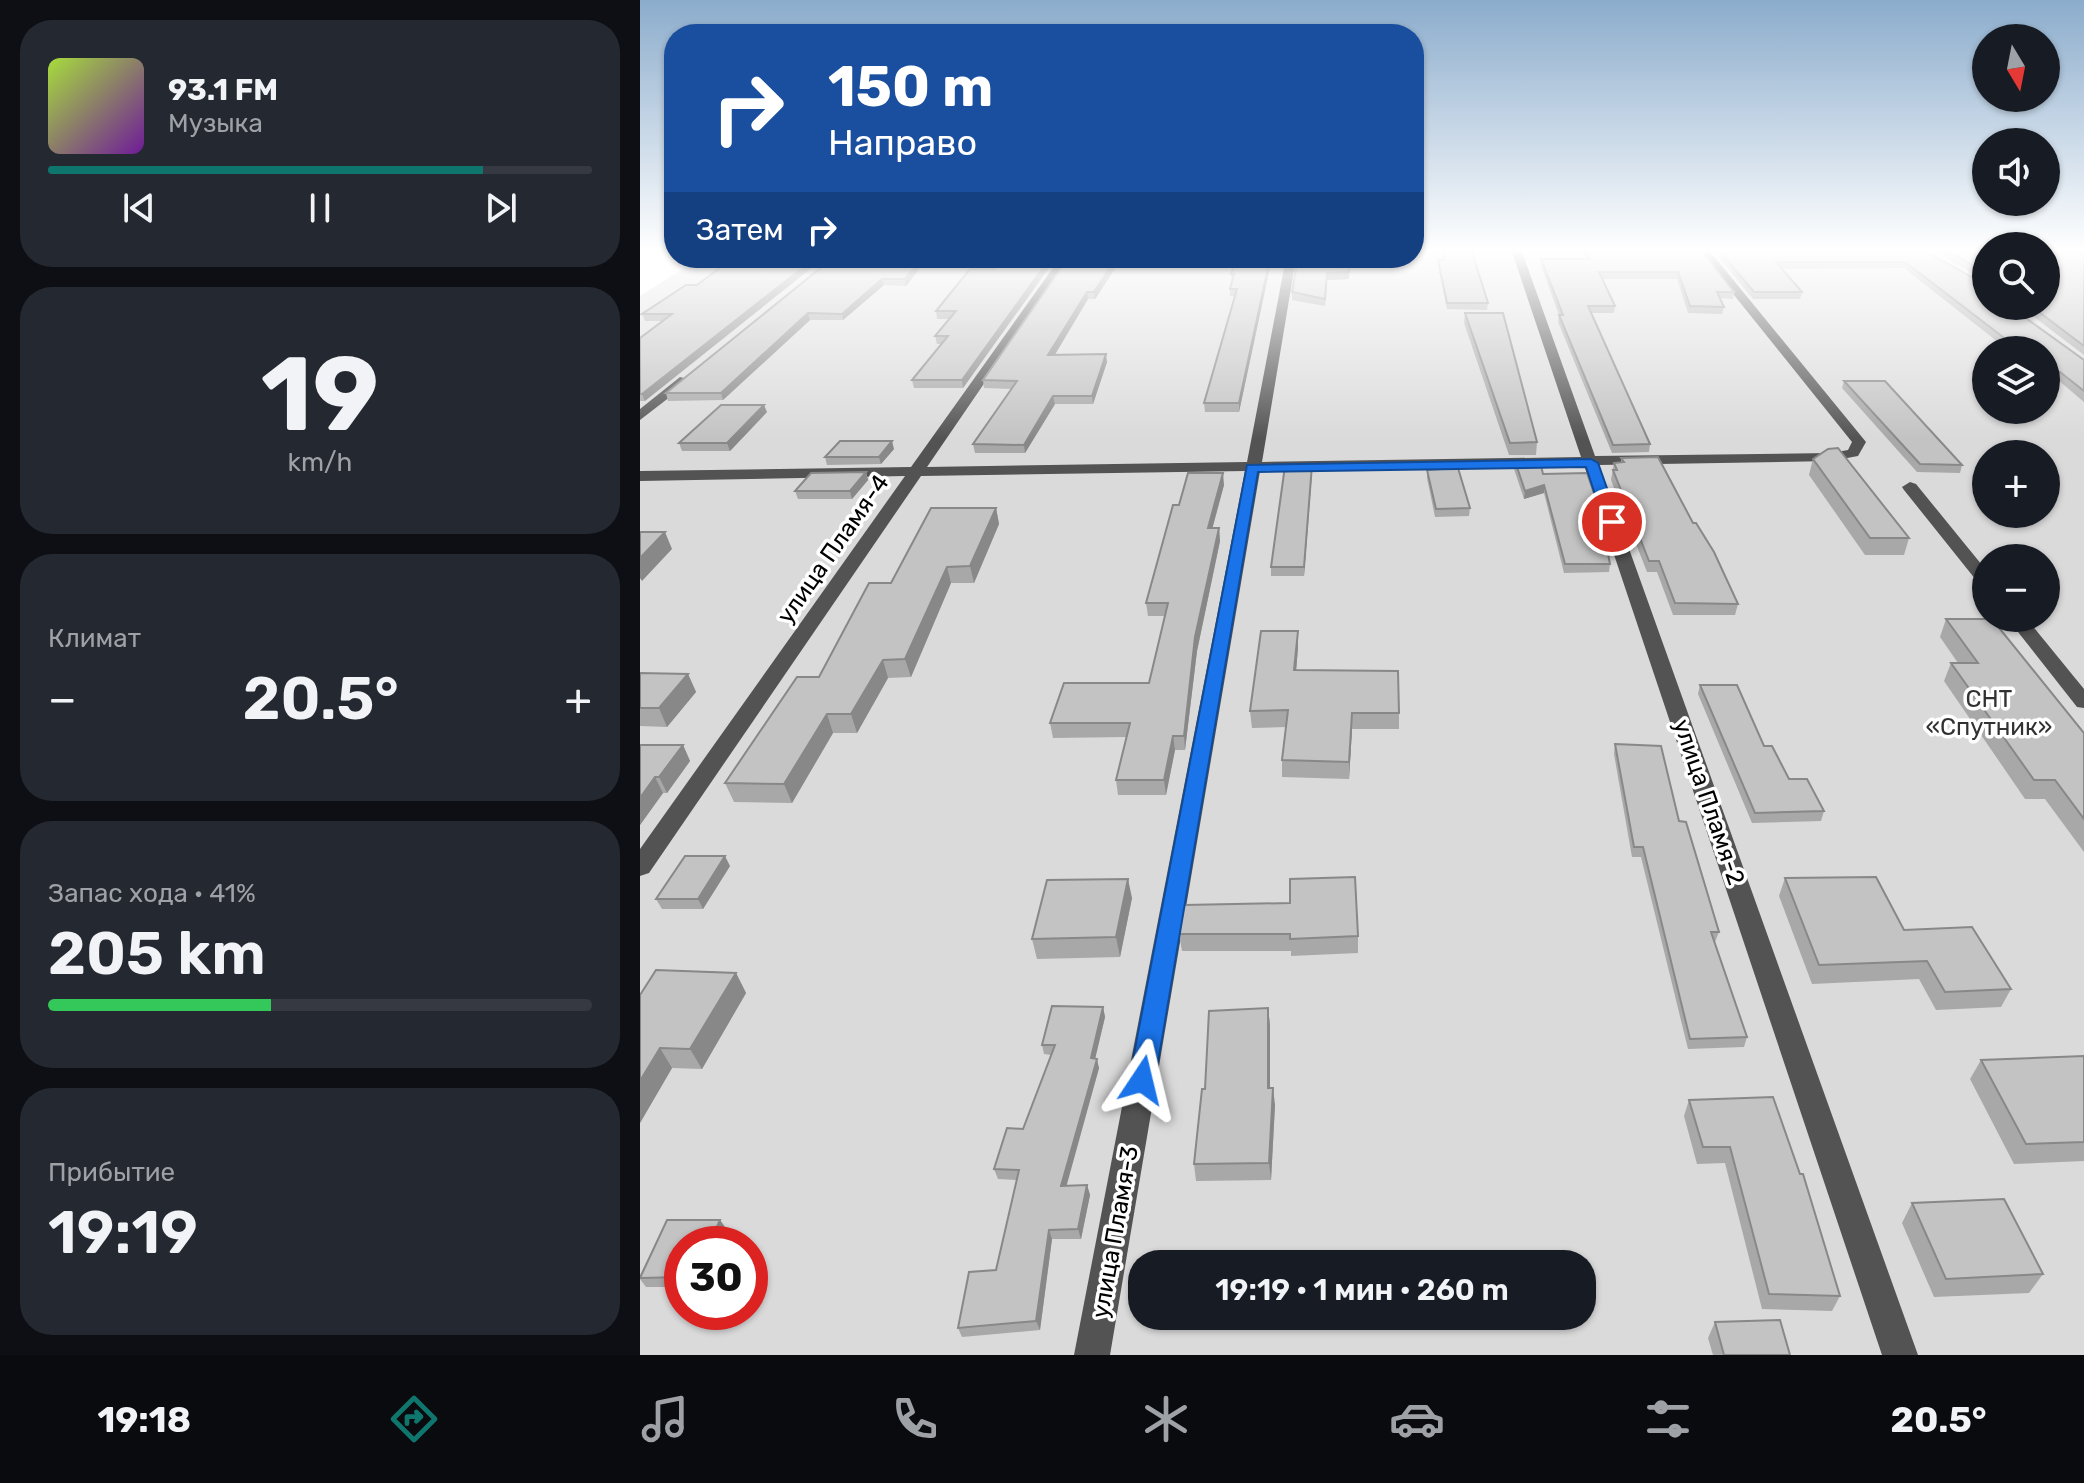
<!DOCTYPE html>
<html lang="ru">
<meta charset="utf-8">
<style>
body{margin:0;font-family:Rubik,sans-serif;background:#242831;color:#f1f3f6;height:100vh;display:flex;flex-direction:column;font-size:30px;white-space:nowrap}
*{box-sizing:border-box;margin:0}
p{font-size:26px;color:#9ea1a6}
.icon{flex:none;width:44px;height:44px;fill:none;stroke:currentColor;stroke-width:2;stroke-linecap:round;stroke-linejoin:round}
.map{position:relative;flex:1;overflow:hidden}
.sheet{display:flex;flex-direction:column;gap:20px;padding:20px;background:#0d0f14;width:640px}
.sheet>*{flex:none}
.hud{position:absolute;left:24px;top:24px;width:760px;height:244px;border-radius:32px;box-shadow:0 2px 6px #0004;background:#1a4fa0;color:#fff;overflow:hidden}
.needle{width:52px;rotate:170deg}
.tools{position:absolute;left:1332px;top:24px;display:grid;gap:16px}
.tools a{display:grid;place-items:center;width:88px;height:88px;border-radius:50%;background:#171b24;box-shadow:0 2px 6px #0004;font-size:40px}
.speed{position:absolute;left:24px;top:1226px;display:flex;gap:16px;font-size:40px;font-weight:700;text-align:center}
.speed>*{display:grid;place-content:center;width:104px;height:104px;border-radius:50%;background:#171b24;box-shadow:0 2px 6px #0004;line-height:1}
.speed .limit{border:12px solid #d22;background:#fff;color:#111}
.pin{position:absolute;display:grid;place-items:center;width:68px;height:68px;color:#fff;margin:-34px;border:4px solid #fff;border-radius:50%;box-shadow:0 2px 8px #0007}
.me{position:absolute;width:88px;margin:-44px;rotate:10deg;stroke-linejoin:round;filter:drop-shadow(0 0 6px #0008)}
.turn{display:flex;align-items:center;gap:28px;height:168px;padding:0 32px;font-size:36px}
.turn .icon{width:104px;height:104px;stroke-width:2.5}
.turn b{display:block;font-size:56px;line-height:68px}
.then{display:flex;align-items:center;height:76px;padding:0 32px;background:#0003;gap:16px;font-size:30px}
.big{font-size:60px;font-weight:600;line-height:1.1}
.sheet .card{flex:1;display:flex;flex-direction:column;justify-content:center;gap:12px;min-width:0;padding:0 28px;border-radius:32px;background:#242831}
.sheet .dial{align-items:center;gap:0}
.dial b{font-size:104px;line-height:1}
.song{display:flex;align-items:center;gap:24px}
.cover{width:96px;height:96px;border-radius:12px;background:linear-gradient(135deg,hsl(80 70% 55%),hsl(280 70% 35%))}
.played{height:8px;border-radius:4px;background:linear-gradient(90deg,#0f766e 80%,#363941 80%)}
.keys{display:flex;justify-content:space-around;direction:ltr}
.heat{display:flex;justify-content:space-between;align-items:center;font-size:44px;direction:ltr}
.charge{height:12px;border-radius:6px;background:linear-gradient(90deg,#34c759 41%,#363941 0)}
.trip{position:absolute;left:488px;top:1250px;width:468px;height:80px;border-radius:32px;background:#171b24;box-shadow:0 2px 6px #0004;font-weight:600;line-height:80px;text-align:center}
.tab-bar{display:flex;height:128px;justify-content:space-around;align-items:center;background:#090b0e;color:#9ea1a6}
.tab-bar .icon{width:56px;height:56px}
.tab-bar .selected{color:#0f766e}
.tab-bar b{font-size:36px;color:#f1f3f6}
main{display:flex;flex:1;min-height:0}
.map>svg:first-child{display:block}
.green{fill:#dadada;fill-rule:evenodd}
.lines{fill:none;stroke-linecap:round;stroke-linejoin:round}
.minor{fill:#535353;fill-rule:evenodd}
.wall{fill:#a8a8a8}
.shaded-wall{fill:#888}
.building{fill:#c3c3c3;stroke:#888;stroke-width:2}
.route{fill:#1a73e8;stroke:#114b97;stroke-width:2}
.labels{text-anchor:middle;dominant-baseline:central;stroke-width:7;stroke-linejoin:round;paint-order:stroke}
.street-label{font-size:24px;fill:#000;stroke:#fff}
.park-label{font-size:24px;fill:#313131;stroke:#fff}
</style>
<main>
<section class="sheet">
<div class="card">
<div class="song"><i class="cover"></i><div><b>93.1 FM</b><p>Музыка</p></div></div>
<div class="played"></div>
<div class="keys"><svg class="icon" aria-label="previous" viewBox="0 0 24 24"><path d="M18 5L8 12l10 7zM5 5v14"/></svg><svg class="icon" aria-label="pause" viewBox="0 0 24 24"><path d="M8 5v14M16 5v14"/></svg><svg class="icon" aria-label="next" viewBox="0 0 24 24"><path d="M6 5l10 7-10 7zM19 5v14"/></svg></div>
</div>
<div class="card dial"><b>19</b><p>km/h</p></div>
<div class="card"><p>Климат</p>
<div class="heat"><a>−</a><b class="big">20.5°</b><a>+</a></div>
</div>
<div class="card"><p>Запас хода · 41%</p><b class="big">205 km</b><div class="charge"></div></div>
<div class="card"><p>Прибытие</p><b class="big">19:19</b></div>
</section>
<div class="map">
<svg width="1444" height="1355" viewBox="0 0 1444 1355">
<rect width="100%" height="100%" fill="#fff"/>
<path class="green" d="M774 249H1346V306H1406L1444 249V1355H0V296L60 258H774ZM1346 350H1406V410H1346ZM1346 454H1406V514H1346ZM1346 558H1406V618H1346ZM42 1244H110V1312H42ZM502 1264H942V1316H502Z"/>
<g class="lines">
<g class="minor">
<path d="M871 249H881L955 456 1191 453 1208 450 1212 442 1057 249H1068L1226 442 1218 456 1191 461 959 465 1278 1355H1242L944 465 620 471 470 1355H434L605 471 281 476 9 873 0 876V849L265 476 0 481V471L271 467 420 258H430L287 467 607 462 646 258H656L622 462 941 457Z"/>
<path d="M40 377 52 380 0 420V409Z"/>
<path d="M1270 482 1276 484 1346 570V586L1340 585 1264 490 1262 487Z"/>
<path d="M1367 618H1386L1444 689V708L1437 707Z"/>
</g>
</g>
<g class="wall">
<path d="M801 249H831L848 303 847 310 807 309 798 266V260H803Z"/>
<path d="M940 249H1060L1094 292 1093 299 1080 298 1084 307 1082 314 1048 313 1037 279H962L975 306 974 313H951L1010 444 1009 452 972 453 918 322 919 315 901 266V259H946Z"/>
<path d="M1072 249H1281L1346 306 1444 360V402L1418 380H1406V350H1368L1264 268 1142 269 1162 292 1160 299H1113Z"/>
<path d="M1291 249H1346V281Z"/>
<path d="M1444 249V355L1380 306H1406Z"/>
<path d="M193 258H288L266 286 244 285 203 320H170L83 400 28 401 26 393Z"/>
<path d="M364 258H416L323 388H274L272 380 301 344H297L295 336 310 319H297L296 311 355 269Z"/>
<path d="M482 258 455 299H448L414 355 467 362 453 404H415L385 453H335L333 444 371 389 344 388 343 380Z"/>
<path d="M596 258H632L599 412H565L564 403 595 296H590V289L592 281 591 274Z"/>
<path d="M658 258 709 279 687 280 685 306 652 300V292Z"/>
<path d="M46 285 5 401H0V338L23 321H5L2 314Z"/>
<path d="M825 313 897 442 896 455H869L824 323Z"/>
<path d="M1204 381 1322 465 1320 473 1277 472 1202 388Z"/>
<path d="M127 412 90 451H42L39 443Z"/>
<path d="M254 449 241 464 187 465 185 457Z"/>
<path d="M981 458 1098 604 1095 615H1033L1017 572H1007L971 480 974 463H981Z"/>
<path d="M1173 459 1269 538 1264 555H1225L1169 475Z"/>
<path d="M875 461 903 474 970 564 969 572 924 573 904 493 884 499 874 469Z"/>
<path d="M672 465 664 576H631V567Z"/>
<path d="M787 470 830 508 829 516 795 517 787 478Z"/>
<path d="M226 472 228 480 212 499H158L155 491Z"/>
<path d="M584 485 572 528H579L580 541 557 651 545 750H535L526 795H478L476 780 486 737 413 738 410 723 509 683 525 616H508L506 603 539 505Z"/>
<path d="M356 508 359 524 334 583H311L271 677 248 678 217 733H193L152 803 94 802 85 783 179 677 251 583Z"/>
<path d="M1306 619 1444 733V852L1405 799H1385L1304 681 1311 663H1318L1300 637Z"/>
<path d="M658 631V647L656 670 759 713V729H712L709 779 642 777V760L646 727 612 728 610 711Z"/>
<path d="M0 673 48 674 56 692 27 727 0 726Z"/>
<path d="M1060 685 1124 746 1149 779 1184 811 1181 821 1112 823 1058 694Z"/>
<path d="M975 744 1039 821 1079 932 1075 942 1107 1037 1104 1047 1048 1049 1001 857H992L974 754Z"/>
<path d="M0 745H43L50 761 27 793H23L0 825Z"/>
<path d="M90 866 63 909H22L16 899Z"/>
<path d="M1145 878 1264 930 1371 989 1361 1007 1296 1010 1279 979 1172 984 1139 896Z"/>
<path d="M492 898 480 957 397 959 392 939Z"/>
<path d="M650 903 718 936V953L651 956V951H542L539 934Z"/>
<path d="M96 973 106 993 62 1069 32 1068 0 1123V995Z"/>
<path d="M463 1007 465 1017 455 1058 459 1068 426 1185H447L450 1195 441 1239H412L400 1330 322 1337 318 1328 356 1270 377 1180 358 1179 354 1169 383 1129 411 1055 404 1054 402 1045Z"/>
<path d="M628 1008 630 1025V1088L635 1105 631 1180 556 1181 554 1164 565 1089Z"/>
<path d="M1444 1056V1161L1374 1164 1330 1079 1341 1060Z"/>
<path d="M1049 1100 1160 1174 1200 1296 1192 1311 1122 1309 1085 1163 1057 1164 1044 1116Z"/>
<path d="M1272 1203 1403 1274 1389 1293 1294 1297 1262 1223Z"/>
<path d="M27 1220H80L87 1230 80 1244H42V1287H6L0 1279V1275Z"/>
<path d="M553 1316H629V1325L555 1329Z"/>
<path d="M1075 1322 1150 1355H1073L1068 1338Z"/>
</g>
<g class="shaded-wall">
<path d="M175 258H184L5 401 2 394Z"/>
<path d="M282 258H288L266 286 265 279Z"/>
<path d="M410 258H416L323 388 322 380Z"/>
<path d="M476 258H482L455 299 454 292Z"/>
<path d="M630 258H632L599 412V403Z"/>
<path d="M710 258 709 279 687 280 685 306 687 273Z"/>
<path d="M242 279 244 285 203 320 202 314Z"/>
<path d="M447 292 448 299 410 363 408 355Z"/>
<path d="M168 313 170 320 83 400 81 393Z"/>
<path d="M466 354 467 362 453 404 452 396Z"/>
<path d="M413 396 415 404 385 453 384 445Z"/>
<path d="M124 405 127 412 90 451 87 443Z"/>
<path d="M252 441 254 449 241 464 239 457Z"/>
<path d="M672 465V473L664 576V567Z"/>
<path d="M226 472 228 480 212 499 210 491Z"/>
<path d="M583 473 584 485 569 541 568 528Z"/>
<path d="M904 485V493L884 499 885 491Z"/>
<path d="M356 508 359 524 334 583 330 566Z"/>
<path d="M579 528 580 541 557 651 545 750 544 736 555 637Z"/>
<path d="M25 532 32 549 2 581 0 578V558Z"/>
<path d="M307 567 311 583 271 677 265 659Z"/>
<path d="M658 631V647L655 686 654 670Z"/>
<path d="M243 660 248 678 217 733 211 714Z"/>
<path d="M48 674 56 692 27 727 19 708Z"/>
<path d="M712 713V729L709 779V762Z"/>
<path d="M187 714 193 733 152 803 144 784Z"/>
<path d="M533 736 535 750 526 795 524 780Z"/>
<path d="M43 745 50 761 27 793 19 777Z"/>
<path d="M15 777 23 793 0 825V798Z"/>
<path d="M85 856 90 866 63 909 58 899Z"/>
<path d="M488 879 492 898 480 957 476 937Z"/>
<path d="M96 973 106 993 62 1069 50 1049Z"/>
<path d="M463 1007 465 1017 453 1068 451 1058Z"/>
<path d="M628 1008 630 1025V1105L628 1088Z"/>
<path d="M20 1048 32 1068 0 1123V1081Z"/>
<path d="M457 1059 459 1068 424 1195 421 1186Z"/>
<path d="M633 1088 635 1105 631 1180 629 1163Z"/>
<path d="M447 1185 450 1195 441 1239 438 1229Z"/>
<path d="M80 1220 87 1230 80 1244H69Z"/>
<path d="M409 1230 412 1239 400 1330 396 1321Z"/>
</g>
<g class="building">
<path d="M802 249H831L848 303H807L798 260H804Z"/>
<path d="M944 249H1060L1094 292H1077L1084 307 1050 306 1038 272H959L975 306H948L1010 444 973 445 919 315H923L901 259H950Z"/>
<path d="M1078 249H1281L1346 285V306H1369L1444 360V391L1420 372 1409 373 1406 370V350H1380L1265 262H1136L1162 292H1114Z"/>
<path d="M1304 249H1346V273Z"/>
<path d="M1406 249H1444V346L1391 306H1406Z"/>
<path d="M126 258H175L2 394H0V338L32 314H2L46 285H57L85 264H117Z"/>
<path d="M193 258H282L265 279H242L202 314 168 313 81 393H26Z"/>
<path d="M364 258H410L322 380H272L308 336H295L316 311H296L330 269H355Z"/>
<path d="M428 258H476L454 292H447L408 355 466 354 452 396H413L384 445 333 444 377 381 343 380Z"/>
<path d="M596 258H630L599 403H564L597 289H590L594 274H591Z"/>
<path d="M658 258H709V272L687 273 685 299 652 292Z"/>
<path d="M825 313H863L897 442 870 443Z"/>
<path d="M1204 381H1245L1322 465 1280 464Z"/>
<path d="M81 405H124L87 443H39Z"/>
<path d="M200 441H252L239 457H185Z"/>
<path d="M1198 448 1269 538H1230L1173 459 1188 449Z"/>
<path d="M1018 457 1053 523H1056L1074 552 1098 604 1035 603 1019 561H1009L973 470H977L974 463 984 462 981 458Z"/>
<path d="M875 461H900L903 474 947 473 959 508 970 564H925L904 485 885 491Z"/>
<path d="M672 465 664 567H631L645 466Z"/>
<path d="M818 468 830 508 796 509 787 470Z"/>
<path d="M226 472 210 491H155L171 473Z"/>
<path d="M548 473H583L568 528H579L555 637 544 736H533L524 780H476L490 723H410L424 683H509L528 603H506L533 505H539Z"/>
<path d="M291 508H356L330 566 307 567 265 659 243 660 211 714H187L144 784 85 783 157 677H179L229 583H251Z"/>
<path d="M0 532H25L0 558Z"/>
<path d="M1306 619H1352L1444 733V819L1415 780H1394L1311 663H1338Z"/>
<path d="M621 631H658L654 670 758 671 759 713H712L709 762 642 760 648 710 610 711Z"/>
<path d="M0 673 48 674 19 708H0Z"/>
<path d="M1060 685H1097L1124 746H1132L1149 779H1167L1184 811 1115 813Z"/>
<path d="M975 744 1021 746 1039 821 1046 822 1079 932H1071L1107 1037 1050 1039 1003 847H994Z"/>
<path d="M0 745H43L19 777H15L0 798Z"/>
<path d="M45 856H85L58 899H16Z"/>
<path d="M715 877 718 936 650 939V934H539L544 905 650 903V879Z"/>
<path d="M1236 877 1264 930 1332 927 1371 989 1305 992 1287 961 1179 965 1145 878Z"/>
<path d="M488 879 476 937 392 939 407 880Z"/>
<path d="M16 970 96 973 50 1049 20 1048 0 1081V995Z"/>
<path d="M412 1006 463 1007 451 1058 457 1059 421 1186 447 1185 438 1229 409 1230 396 1321 318 1328 329 1272 356 1270 379 1170 354 1169 367 1128 383 1129 415 1045H402Z"/>
<path d="M628 1008V1088H633L629 1163 554 1164 562 1089H565L569 1011Z"/>
<path d="M1444 1056V1142L1386 1144 1341 1060Z"/>
<path d="M1133 1097 1160 1174H1163L1200 1296 1129 1294 1090 1147H1063L1049 1100Z"/>
<path d="M1364 1199 1403 1274 1306 1279 1272 1203Z"/>
<path d="M27 1220H80L69 1244H42V1277L0 1278Z"/>
<path d="M628 1257V1264H556V1262Z"/>
<path d="M553 1316H627L553 1320Z"/>
<path d="M1140 1320 1150 1355H1084L1075 1322Z"/>
</g>
<linearGradient id="sky" x2="0" y2="1"><stop stop-color="#8baccc"/><stop offset="0.57" stop-color="#fff"/><stop offset="1" stop-color="#fff" stop-opacity="0"/></linearGradient>
<rect width="1444" height="439" fill="url(#sky)"/>
<path class="route" d="M951 459 958 463 979 522 977 526 964 522 946 467 618 472 515 1080 511 1088 502 1091 493 1088 489 1080 607 465Z"/>
<g class="labels">
<g class="street-label">
<text transform="translate(193 549) rotate(-55)">улица Пламя-4</text>
<text transform="translate(1069 802) rotate(71)">улица Пламя-2</text>
<text transform="translate(475 1232) rotate(-80)">улица Пламя-3</text>
</g>
<g class="park-label">
<text x="1349" y="699">СНТ<tspan x="1349" dy="28">«Спутник»</tspan></text>
</g>
</g>
</svg>
<div class="tools">
<a><svg class="needle" viewBox="-14 -14 28 28"><path d="M0-13l5 13h-10z" fill="#e53935"/><path d="M0 13l5-13h-10z" fill="#9ea1a6"/></svg></a>
<a><svg class="icon" aria-label="sound" viewBox="0 0 24 24"><path d="M4 9h4l5-4v14l-5-4H4zM17 9q2 3 0 6"/></svg></a>
<a><svg class="icon" aria-label="search" viewBox="0 0 24 24"><circle cx="10" cy="10" r="6"/><path d="M15 15l6 6"/></svg></a>
<a><svg class="icon" aria-label="layers" viewBox="0 0 24 24"><path d="M12 4l9 5-9 5-9-5zM3 14l9 5 9-5"/></svg></a>
<a>+</a>
<a>−</a>
</div>
<div class="speed"><div class="limit">30</div></div>
<div class="pin" style="left:972px;top:522px;background:#d93025"><svg class="icon" aria-label="arrive" viewBox="0 0 24 24"><path d="M6 21V4h12l-3 4 3 4H6"/></svg></div>
<svg class="me" style="left:502px;top:1080px" viewBox="-20 -20 40 40"><path d="M0-17L14 15 0 8-14 15z" fill="#1a73e8" stroke="#fff" stroke-width="4"/></svg>
<div class="trip">19:19 · 1 мин · 260 m</div>
<div class="hud">
<div class="turn"><svg class="icon" aria-label="right" viewBox="0 0 24 24"><path d="M7 20v-9h11M14 6l5 5-5 5"/></svg><div><b>150 m</b>Направо</div></div>
<div class="then">Затем<svg class="icon" aria-label="right" viewBox="0 0 24 24"><path d="M7 20v-9h11M14 6l5 5-5 5"/></svg></div>
</div>
</div>
</main>
<nav class="tab-bar">
<b>19:18</b>
<svg class="icon selected" aria-label="directions" viewBox="0 0 24 24"><path d="M12 3l9 9-9 9-9-9zM9 14v-3h6M13 9l2 2-2 2"/></svg>
<svg class="icon" aria-label="music" viewBox="0 0 24 24"><path d="M9 18V5l10-2v13"/><circle cx="6" cy="18" r="3"/><circle cx="16" cy="16" r="3"/></svg>
<svg class="icon" aria-label="phone" viewBox="0 0 24 24"><path d="M5 4h4l2 5-3 2q2 4 5 5l2-3 5 2v4C11 20 4 13 5 4z"/></svg>
<svg class="icon" aria-label="climate" viewBox="0 0 24 24"><path d="M12 3v18M4 7l16 10M4 17L20 7"/></svg>
<svg class="icon" aria-label="car" viewBox="0 0 24 24"><path d="M5 17H2v-5l4-1 3-4h7l3 4 3 1v5h-3M9 17h6M6 11h13"/><circle cx="7" cy="17" r="2"/><circle cx="17" cy="17" r="2"/></svg>
<svg class="icon" aria-label="filters" viewBox="0 0 24 24"><path d="M4 7h16M4 17h16"/><circle cx="9" cy="7" r="2"/><circle cx="15" cy="17" r="2"/></svg>
<b>20.5°</b>
</nav>
